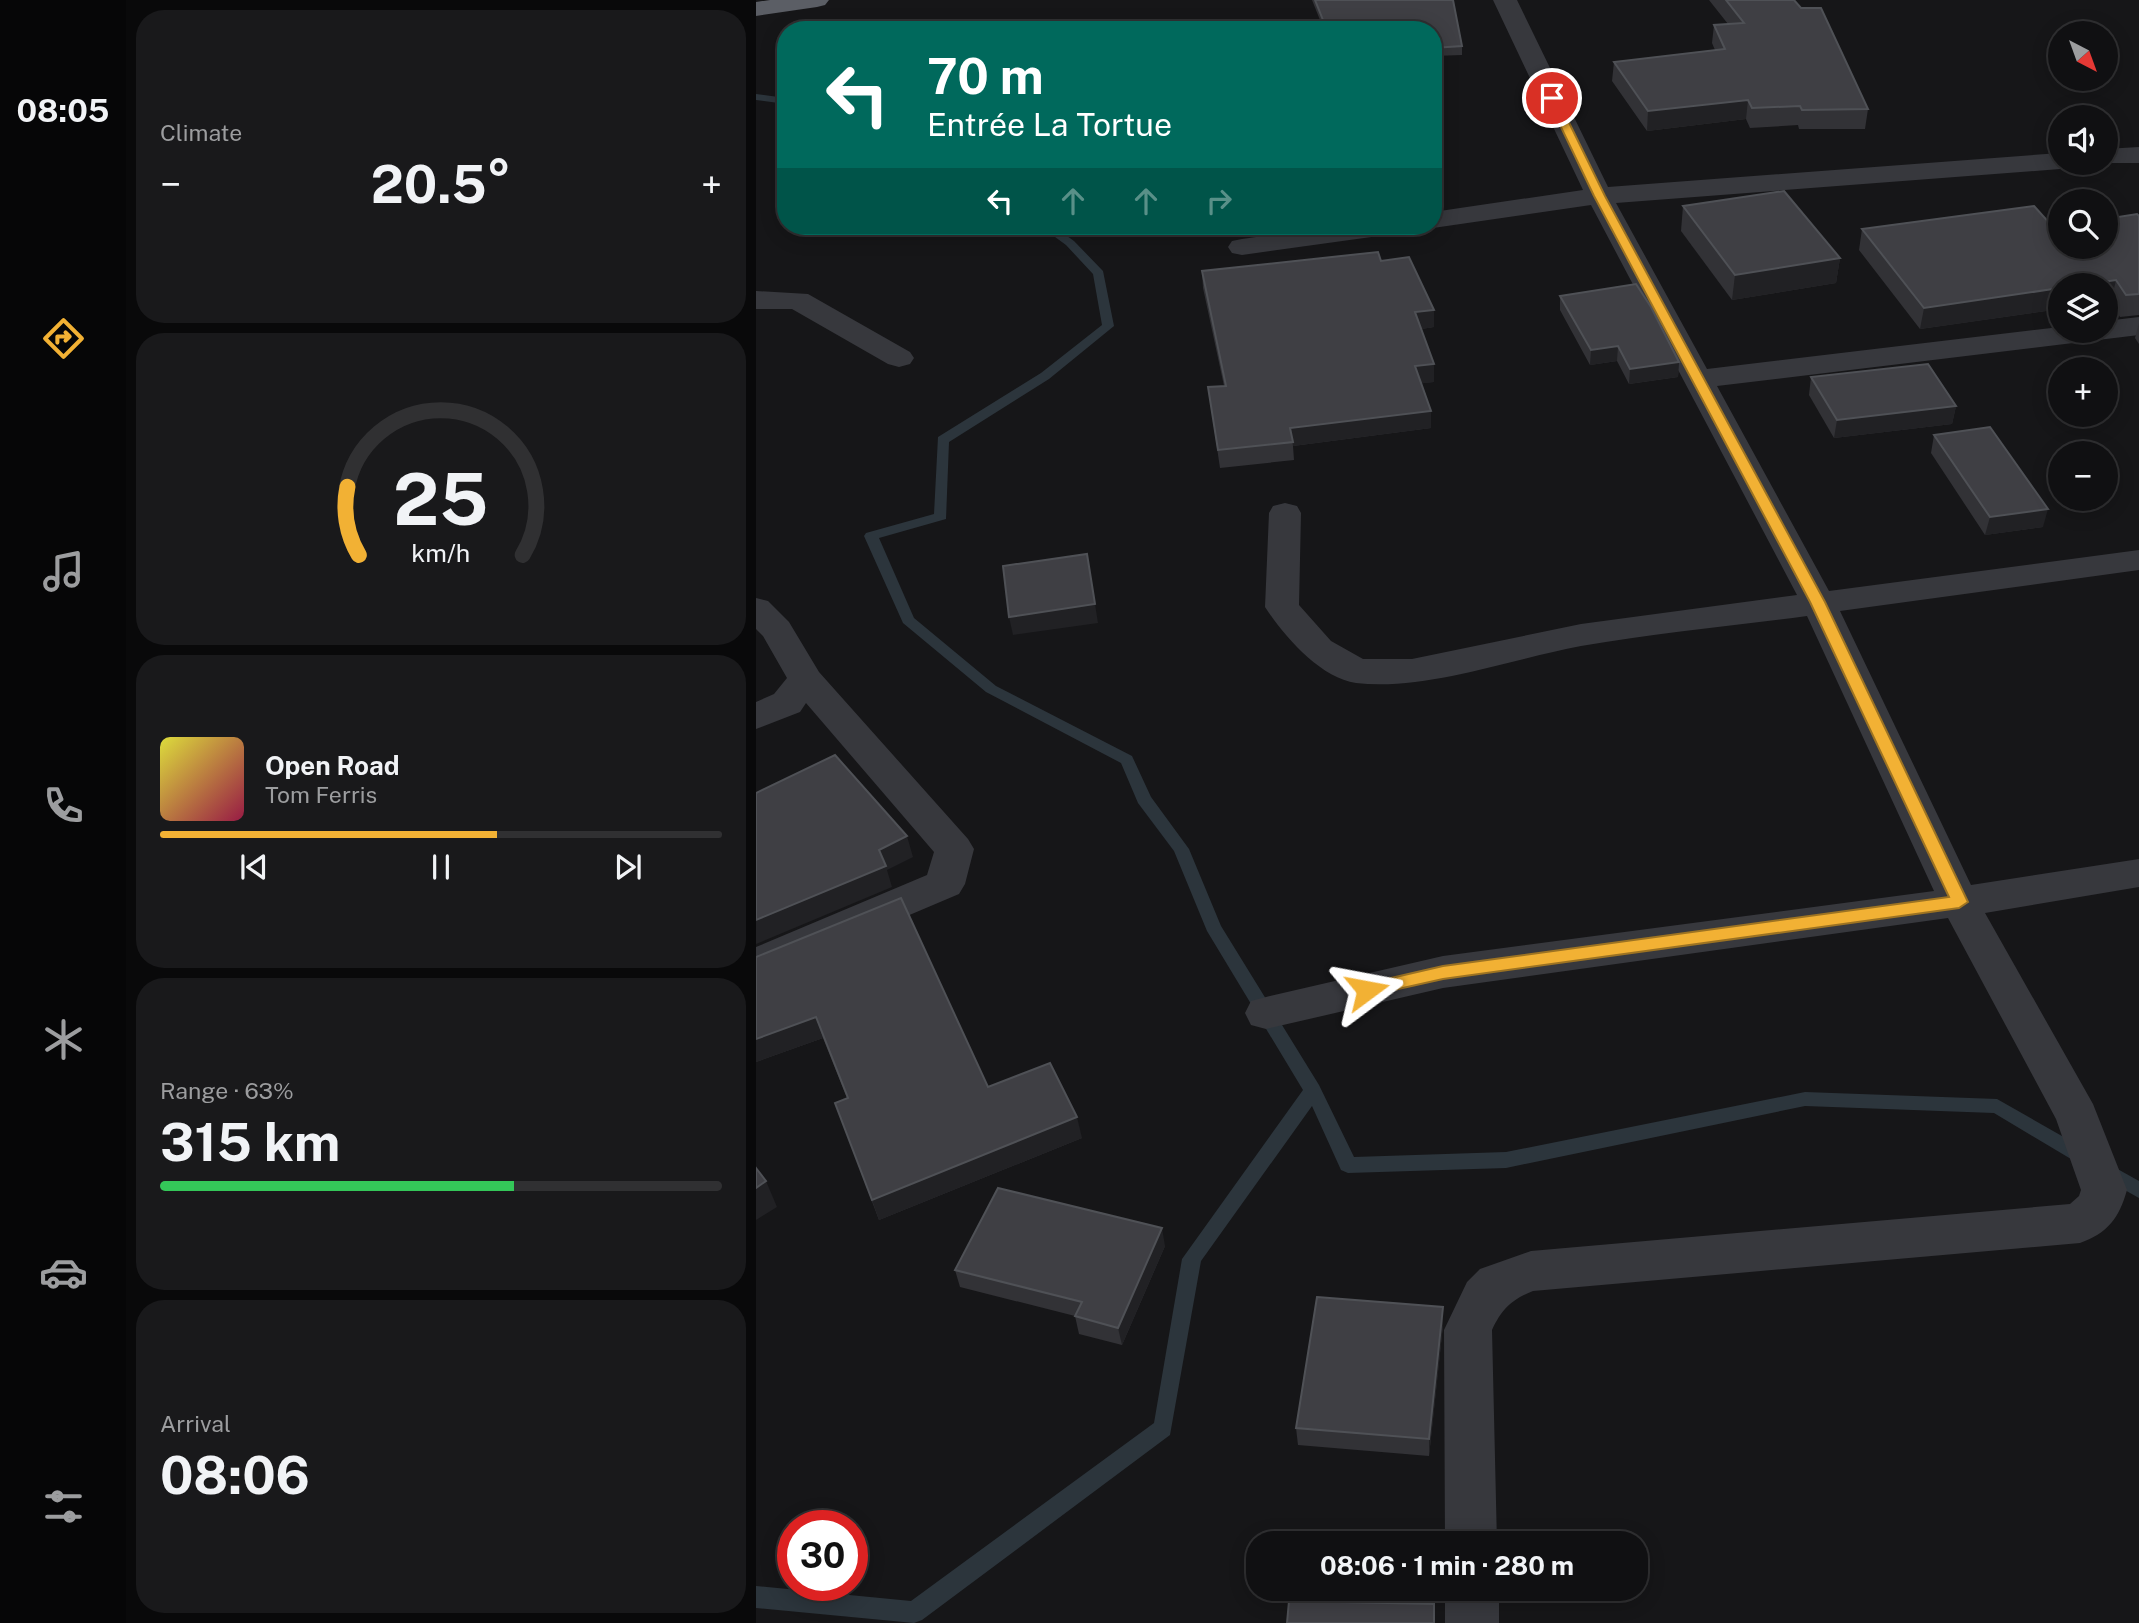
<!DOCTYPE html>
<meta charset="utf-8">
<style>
body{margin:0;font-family:"Public Sans",sans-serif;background:#19191b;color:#f1f3f6;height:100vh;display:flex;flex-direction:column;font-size:26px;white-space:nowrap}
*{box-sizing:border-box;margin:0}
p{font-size:23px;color:#9c9d9f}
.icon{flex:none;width:38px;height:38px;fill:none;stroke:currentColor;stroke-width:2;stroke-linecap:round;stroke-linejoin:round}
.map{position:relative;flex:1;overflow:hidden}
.side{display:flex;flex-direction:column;gap:10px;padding:10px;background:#09090a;width:630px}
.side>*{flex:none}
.hud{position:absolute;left:21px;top:21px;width:665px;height:214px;border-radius:28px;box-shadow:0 4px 18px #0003,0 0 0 2px #303032;background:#00695c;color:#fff;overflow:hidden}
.needle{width:46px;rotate:139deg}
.tools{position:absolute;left:1292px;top:21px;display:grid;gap:14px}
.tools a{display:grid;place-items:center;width:70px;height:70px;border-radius:50%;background:#101012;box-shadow:0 4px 18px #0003,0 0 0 2px #303032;font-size:35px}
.speed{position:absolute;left:21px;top:1510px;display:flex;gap:14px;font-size:35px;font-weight:700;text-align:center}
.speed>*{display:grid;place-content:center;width:91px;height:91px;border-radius:50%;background:#101012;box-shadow:0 4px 18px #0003,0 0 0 2px #303032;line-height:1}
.speed .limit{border:10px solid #d22;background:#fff;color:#111}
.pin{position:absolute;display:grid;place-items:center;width:60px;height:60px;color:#fff;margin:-30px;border:4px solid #fff;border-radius:50%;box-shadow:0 2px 7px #0007}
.me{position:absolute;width:77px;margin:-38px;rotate:77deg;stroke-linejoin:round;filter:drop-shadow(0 0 5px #0008)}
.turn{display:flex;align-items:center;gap:24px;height:147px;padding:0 35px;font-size:32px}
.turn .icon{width:91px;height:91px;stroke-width:2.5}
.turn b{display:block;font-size:49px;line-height:60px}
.lanes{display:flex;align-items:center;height:66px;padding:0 35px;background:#0003;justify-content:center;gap:35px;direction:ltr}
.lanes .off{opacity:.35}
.big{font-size:52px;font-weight:700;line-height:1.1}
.side .card{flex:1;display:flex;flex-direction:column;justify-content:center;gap:10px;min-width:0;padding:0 24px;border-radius:28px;background:#19191b}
.side .dial{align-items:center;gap:0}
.dial svg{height:182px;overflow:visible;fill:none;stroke:#303032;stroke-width:7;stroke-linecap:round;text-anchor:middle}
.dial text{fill:#f1f3f6;stroke:none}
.song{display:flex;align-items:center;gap:21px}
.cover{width:84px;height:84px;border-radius:10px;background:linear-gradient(135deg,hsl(60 70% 55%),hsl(340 70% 35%))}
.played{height:7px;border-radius:4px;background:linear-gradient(90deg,#f2b134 60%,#303032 60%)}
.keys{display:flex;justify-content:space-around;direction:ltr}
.heat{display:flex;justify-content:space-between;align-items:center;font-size:38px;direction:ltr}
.charge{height:10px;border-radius:5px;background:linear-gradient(90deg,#34c759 63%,#303032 0)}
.trip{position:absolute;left:490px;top:1531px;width:402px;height:70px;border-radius:28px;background:#101012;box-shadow:0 4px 18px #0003,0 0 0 2px #303032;font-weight:700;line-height:70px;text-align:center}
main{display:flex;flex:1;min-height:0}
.tabs{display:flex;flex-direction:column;width:126px;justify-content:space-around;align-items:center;background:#060607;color:#9c9d9f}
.tabs .icon{width:49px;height:49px}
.tabs .selected{color:#f2b134}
.tabs b{font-size:32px;color:#f1f3f6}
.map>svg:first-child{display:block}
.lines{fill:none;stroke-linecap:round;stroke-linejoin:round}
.stream{fill:#2c353c;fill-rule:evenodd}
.minor{fill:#37383d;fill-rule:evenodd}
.trunk{fill:#5b5e65;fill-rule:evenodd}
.wall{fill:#323236}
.shaded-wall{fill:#212124}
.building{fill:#3f3f44;stroke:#4f5156;stroke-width:2}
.route{fill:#f2b134;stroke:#9d7322;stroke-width:2}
</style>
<main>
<nav class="tabs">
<b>08:05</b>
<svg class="icon selected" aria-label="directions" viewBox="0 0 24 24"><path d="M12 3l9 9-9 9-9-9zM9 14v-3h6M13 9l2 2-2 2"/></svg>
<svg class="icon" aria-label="music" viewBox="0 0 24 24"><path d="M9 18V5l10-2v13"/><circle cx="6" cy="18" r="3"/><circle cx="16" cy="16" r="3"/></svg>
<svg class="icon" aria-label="phone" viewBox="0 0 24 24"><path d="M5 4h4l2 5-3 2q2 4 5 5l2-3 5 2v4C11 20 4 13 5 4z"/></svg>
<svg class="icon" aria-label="climate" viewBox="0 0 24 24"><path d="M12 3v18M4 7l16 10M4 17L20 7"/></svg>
<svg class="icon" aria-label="car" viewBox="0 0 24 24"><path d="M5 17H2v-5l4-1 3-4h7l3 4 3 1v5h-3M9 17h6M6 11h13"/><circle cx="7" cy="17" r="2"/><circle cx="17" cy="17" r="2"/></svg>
<svg class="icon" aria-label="filters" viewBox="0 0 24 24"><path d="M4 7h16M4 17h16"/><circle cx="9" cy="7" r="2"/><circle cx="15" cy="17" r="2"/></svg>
</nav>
<section class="side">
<div class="card"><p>Climate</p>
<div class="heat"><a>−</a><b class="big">20.5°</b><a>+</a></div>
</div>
<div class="card dial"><svg viewBox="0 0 100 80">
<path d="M14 69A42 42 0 1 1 86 69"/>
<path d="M14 69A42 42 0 0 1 9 39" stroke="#f2b134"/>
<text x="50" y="56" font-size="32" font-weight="700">25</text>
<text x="50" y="72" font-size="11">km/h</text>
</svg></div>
<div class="card">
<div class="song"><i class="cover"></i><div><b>Open Road</b><p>Tom Ferris</p></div></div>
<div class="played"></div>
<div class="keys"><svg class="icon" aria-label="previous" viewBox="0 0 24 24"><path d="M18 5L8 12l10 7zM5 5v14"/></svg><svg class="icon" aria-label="pause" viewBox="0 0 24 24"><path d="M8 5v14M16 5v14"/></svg><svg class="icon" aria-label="next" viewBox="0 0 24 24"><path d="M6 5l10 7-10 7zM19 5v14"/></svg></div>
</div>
<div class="card"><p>Range · 63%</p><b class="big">315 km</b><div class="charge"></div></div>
<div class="card"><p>Arrival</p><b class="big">08:06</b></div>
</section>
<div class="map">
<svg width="1383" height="1623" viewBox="0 0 1383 1623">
<rect width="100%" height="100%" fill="#161618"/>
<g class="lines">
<g class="stream">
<path d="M0 94 30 98V104L0 100Z"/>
<path d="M284 226H297L318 241 347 271 358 326 293 379 193 442 190 519 123 538 158 618 240 686 376 756 395 797 433 849 465 926 563 1085 598 1157 750 1152 1049 1092 1241 1099 1334 1152 1336 1157 1334 1162 1327 1165 1320 1162 1238 1113 1049 1106 750 1168 592 1173 585 1170 556 1106 445 1261 414 1435 166 1620 158 1623 0 1608V1586L155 1601 398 1423 426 1259 547 1090 451 931 418 851 382 803 365 763 230 692 147 623 108 536 110 533 178 514 182 437 285 373 346 325 337 274 310 245Z"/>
<path d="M1349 1162 1383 1181V1198L1342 1175 1340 1170 1342 1165Z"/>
</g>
<g class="minor">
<path d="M737 0H761L852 187 1304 153V163H1316L1313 167 1304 169 860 203 951 369 1304 327V331H1349V321L1383 317V335L961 386 1073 591 1383 550V570L1084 611 1215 885 1383 859V887L1229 913 1337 1104 1371 1190C1363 1218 1352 1233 1324 1243L777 1291C755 1300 746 1309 736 1330L741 1544H689L688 1330 711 1282 724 1269 775 1251 1314 1204 1323 1196 1325 1190 1300 1119 1192 918 687 988 510 1029 495 1025 489 1013 495 1001 510 997 687 956 1178 891 1051 616C976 626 900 633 825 646 755 659 670 691 600 683 564 678 528 636 509 607L513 513 517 506 529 503 541 506 545 513 543 605 575 641 607 659H656L825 624 1041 595 835 205 677 228 667 226H677V212L827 190Z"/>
<path d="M1383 147V163H1341H1349V149Z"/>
<path d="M579 226H651L647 232 637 234 486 255 476 253 472 247 476 241 486 239Z"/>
<path d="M0 291 52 294 154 352 158 358 154 364 143 367 132 364 36 309H0Z"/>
<path d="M0 598 12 601 33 622 63 672 212 839 218 849 209 884 203 894 0 980V947L171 875 178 852 50 703 44 712 0 729V702L18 694 31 678 7 636 0 629Z"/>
<rect x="689" y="1589" width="54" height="34"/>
</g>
<path class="trunk" d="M14 0H73L69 5 61 7 0 16V2Z"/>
</g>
<g class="wall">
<path d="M556 0H697L706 46V55L677 56V30H568Z"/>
<path d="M953 0H1038L1112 109 1109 129H1043L1042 125 994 128 990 119 891 131 856 81 858 62 959 50 956 43 958 25 972 24Z"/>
<path d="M927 206 1084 258 1080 283 976 300 925 231Z"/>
<path d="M1383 216V315L1364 317 1355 302 1304 285V309L1164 329 1103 250 1106 229 1296 226Z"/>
<path d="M446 271 678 310V327L665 329 678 382 665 383 675 428 537 446 538 460 464 468 452 387 468 386 447 288Z"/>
<path d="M804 296 923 362 922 377 873 384 861 361 834 365 804 310Z"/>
<path d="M1383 323V344L1379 338Z"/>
<path d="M1055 377 1200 406 1196 424 1078 438 1053 395Z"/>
<path d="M1178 435 1287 527 1229 535 1175 453Z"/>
<path d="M0 957 232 1087 326 1138 123 1220 79 1103 91 1098 67 1038 0 1062Z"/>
<path d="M409 1246 366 1345 323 1334 319 1316 204 1287 199 1270Z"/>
<path d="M687 1325 673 1456 542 1445 540 1428Z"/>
</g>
<g class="shaded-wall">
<path d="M992 100 990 119 891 131 892 111Z"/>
<path d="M1084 258 1080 283 976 300 979 275Z"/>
<path d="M1360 280 1355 302 1349 303V285H1326Z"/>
<path d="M1304 288V309L1164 329 1168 308Z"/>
<path d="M678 310V327L659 330V312Z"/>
<path d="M862 346 861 361 834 365 835 350Z"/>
<path d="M923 362 922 377 873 384 874 369Z"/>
<path d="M678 364V382L660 384 659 366Z"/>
<path d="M1200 406 1196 424 1078 438 1081 420Z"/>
<path d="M675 411V428L537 446 534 428Z"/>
<path d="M1292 509 1287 527 1229 535 1234 517Z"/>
<path d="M339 604 342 623 257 635 253 617Z"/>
<path d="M151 836 157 857 131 870 136 887 0 944V920L123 850Z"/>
<path d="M60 1017 67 1038 0 1062V1039Z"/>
<path d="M321 1117 326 1138 123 1220 116 1200Z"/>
<path d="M10 1181 21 1207 0 1220V1188Z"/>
<path d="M406 1228 409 1246 366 1345 362 1328Z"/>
<path d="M687 1307V1325L673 1456V1439Z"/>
</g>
<g class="building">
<path d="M559 0H697L706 46 677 48V30H571Z"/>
<path d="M970 0H1038L1045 8H1065L1112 109 1046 110 1044 106 996 108 992 100 892 111 858 62 969 49 958 25 988 23Z"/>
<path d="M1028 191 1084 258 979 275 927 206Z"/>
<path d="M1278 206 1296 226 1304 225V247H1349V219L1381 214 1383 216V294L1370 295 1360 280 1326 285H1304V288L1168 308 1106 229Z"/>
<path d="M622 252 625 261 653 257 678 310 659 312 678 364 659 366 675 411 534 428 537 442 462 450 452 387 470 386 446 271Z"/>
<path d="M880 284 895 307 923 362 874 369 862 346 835 350 804 296Z"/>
<path d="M1172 364 1200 406 1081 420 1055 377Z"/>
<path d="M1234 427 1292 509 1234 517 1178 435Z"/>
<path d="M331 554 339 604 253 617 247 566Z"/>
<path d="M79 755 151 836 123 850 130 866 0 920V793Z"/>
<path d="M145 898 232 1087 294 1063 321 1117 116 1200 79 1103 92 1098 60 1017 0 1039V957Z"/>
<path d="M0 1168 10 1181 0 1188Z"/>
<path d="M242 1188 406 1228 362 1328 319 1316 326 1302 199 1270Z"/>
<path d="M561 1297 687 1307 673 1439 540 1428Z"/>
<path d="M533 1601 678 1604V1623H531Z"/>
</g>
<path class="route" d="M796 95 801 98 849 196 1069 602 1212 902 1203 908 687 979 611 996 605 994 602 990 605 985 687 966 1193 897 1054 602 838 196 791 98Z"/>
</svg>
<div class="tools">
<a><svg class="needle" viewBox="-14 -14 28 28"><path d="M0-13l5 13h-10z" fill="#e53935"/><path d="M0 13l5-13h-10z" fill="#9c9d9f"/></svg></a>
<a><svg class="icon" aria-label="sound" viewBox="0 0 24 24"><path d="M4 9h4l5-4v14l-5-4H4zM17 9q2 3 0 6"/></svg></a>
<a><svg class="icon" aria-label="search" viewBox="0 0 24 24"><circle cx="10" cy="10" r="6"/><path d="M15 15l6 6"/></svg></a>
<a><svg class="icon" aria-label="layers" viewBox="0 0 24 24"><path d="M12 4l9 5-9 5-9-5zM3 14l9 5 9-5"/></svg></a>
<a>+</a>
<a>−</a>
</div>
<div class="speed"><div class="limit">30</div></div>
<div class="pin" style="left:796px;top:98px;background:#d93025"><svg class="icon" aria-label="arrive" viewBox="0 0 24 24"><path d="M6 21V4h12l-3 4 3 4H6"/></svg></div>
<svg class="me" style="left:611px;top:990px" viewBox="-20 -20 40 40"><path d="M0-17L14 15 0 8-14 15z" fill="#f2b134" stroke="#fff" stroke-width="4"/></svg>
<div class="trip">08:06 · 1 min · 280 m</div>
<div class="hud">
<div class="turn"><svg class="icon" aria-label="left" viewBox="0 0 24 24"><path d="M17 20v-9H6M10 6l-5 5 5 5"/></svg><div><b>70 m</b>Entrée La Tortue</div></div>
<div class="lanes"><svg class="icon" aria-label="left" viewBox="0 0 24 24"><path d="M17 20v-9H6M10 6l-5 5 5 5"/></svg><svg class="icon off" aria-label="ahead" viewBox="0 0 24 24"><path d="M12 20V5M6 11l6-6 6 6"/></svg><svg class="icon off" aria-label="ahead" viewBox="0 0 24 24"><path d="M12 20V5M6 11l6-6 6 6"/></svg><svg class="icon off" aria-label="right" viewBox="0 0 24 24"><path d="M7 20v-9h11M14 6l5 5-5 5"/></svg></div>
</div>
</div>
</main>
